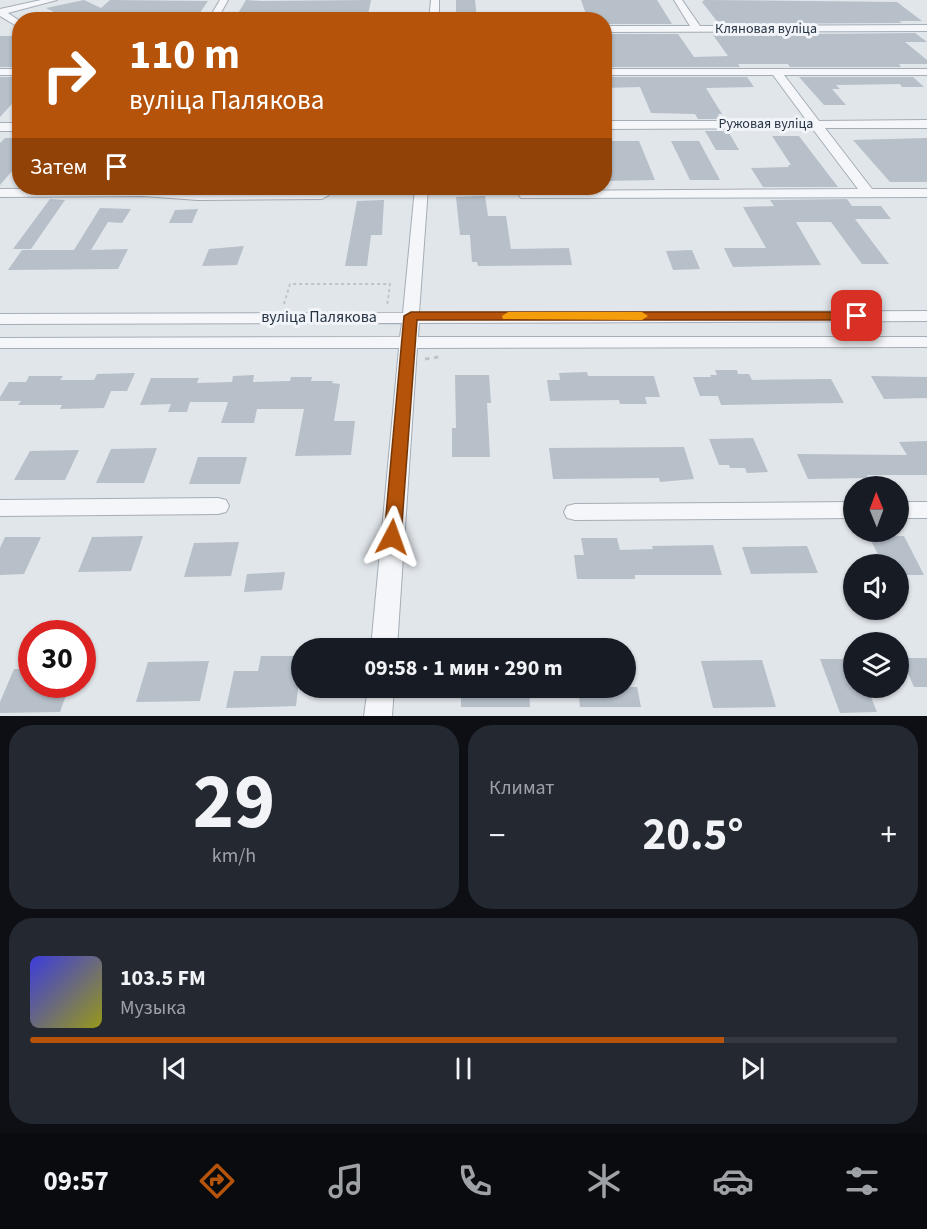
<!DOCTYPE html>
<html lang="ru">
<meta charset="utf-8">
<style>
body{margin:0;font-family:"Source Sans 3",sans-serif;background:#242831;color:#f1f3f6;height:100vh;display:flex;flex-direction:column;font-size:22px;white-space:nowrap}
*{box-sizing:border-box;margin:0}
p{font-size:20px;color:#9ea1a6}
.icon{flex:none;width:33px;height:33px;fill:none;stroke:currentColor;stroke-width:2;stroke-linecap:round;stroke-linejoin:round}
.map{position:relative;height:716px;overflow:hidden}
.panel{display:flex;flex-direction:column;gap:9px;padding:9px;background:#0d0f14;flex:1}
.panel>*{flex:none}
.hud{position:absolute;left:12px;top:12px;width:600px;height:183px;border-radius:24px;box-shadow:0 2px 4px #0004;background:#b45309;color:#fff;overflow:hidden}
.needle{width:39px;rotate:359deg}
.controls{position:absolute;left:843px;top:476px;display:grid;gap:12px}
.controls a{display:grid;place-items:center;width:66px;height:66px;border-radius:50%;background:#171b24;box-shadow:0 2px 4px #0004;font-size:30px}
.speed{position:absolute;left:18px;top:620px;display:flex;gap:12px;font-size:30px;font-weight:700;text-align:center}
.speed>*{display:grid;place-content:center;width:78px;height:78px;border-radius:50%;background:#171b24;box-shadow:0 2px 4px #0004;line-height:1}
.speed .limit{border:9px solid #d22;background:#fff;color:#111}
.pin{position:absolute;display:grid;place-items:center;width:51px;height:51px;color:#fff;margin:-26px;border-radius:12px;box-shadow:0 3px 9px #0006}
.me{position:absolute;width:66px;margin:-33px;rotate:4deg;stroke-linejoin:round;filter:drop-shadow(0 0 4px #0008)}
.turn{display:flex;align-items:center;gap:21px;height:126px;padding:0 18px;font-size:27px}
.turn .icon{width:78px;height:78px;stroke-width:2.5}
.turn b{display:block;font-size:42px;line-height:51px}
.then{display:flex;align-items:center;height:57px;padding:0 18px;background:#0003;gap:12px;font-size:22px}
.big{font-size:45px;font-weight:700;line-height:1.1}
.panel .widget{flex:1;display:flex;flex-direction:column;justify-content:center;gap:9px;min-width:0;padding:0 21px;border-radius:24px;background:#242831}
.panel .dial{align-items:center;gap:0}
.dial b{font-size:78px;line-height:1}
.song{display:flex;align-items:center;gap:18px}
.cover{width:72px;height:72px;border-radius:9px;background:linear-gradient(135deg,hsl(240 70% 55%),hsl(60 70% 35%))}
.played{height:6px;border-radius:3px;background:linear-gradient(90deg,#b45309 80%,#363941 80%)}
.keys{display:flex;justify-content:space-around;direction:ltr}
.heat{display:flex;justify-content:space-between;align-items:center;font-size:33px;direction:ltr}
.panel .tiles{flex:1;display:grid;gap:9px;grid-template-columns:1fr 1fr}
.widget:last-child{grid-column:span 2}
.trip{position:absolute;left:291px;top:638px;width:345px;height:60px;border-radius:30px;background:#171b24;box-shadow:0 2px 4px #0004;font-weight:700;line-height:60px;text-align:center}
.menu{display:flex;height:96px;justify-content:space-around;align-items:center;background:#090b0e;color:#9ea1a6}
.menu .icon{width:42px;height:42px}
.menu .current{color:#b45309}
.menu b{font-size:27px;color:#f1f3f6}
.map>svg:first-child{display:block}
.building{fill:#b7bfc9}
.lines{fill:none;stroke-linecap:round;stroke-linejoin:round}
.minor-casing{stroke:#a5adb6;stroke-width:2}
.path-far1{stroke:#bfc4ca;stroke-width:2;stroke-dasharray:3 3;stroke-linecap:butt}
.path{stroke:#bfc4ca;stroke-width:3;stroke-dasharray:4.5 4.5;stroke-linecap:butt}
.minor{fill:#f4f6f9;fill-rule:evenodd}
.route{fill:#b45309;stroke:#753606;stroke-width:1.5}
.slow{fill:#f59e0b}
.labels{text-anchor:middle;dominant-baseline:central;stroke-width:6;stroke-linejoin:round;paint-order:stroke}
.far-street-label{font-size:14px;fill:#273444;stroke:#f1f4f8}
.street-label{font-size:16px;fill:#273444;stroke:#f1f4f8}
</style>
<div class="map">
<svg width="927" height="716" viewBox="0 0 927 716">
<rect width="100%" height="100%" fill="#e1e6eb"/>
<g class="building">
<path d="M84 0 101 8 110 0 208 1 195 20H69L46 8Z"/>
<path d="M246 0 261 1 371 0 367 20H234Z"/>
<path d="M456 0H475L477 20H456Z"/>
<path d="M581 0H657L672 24H604V20H588Z"/>
<path d="M704 0 897 2 922 21H899L902 23 719 24 702 2Z"/>
<path d="M915 33 927 42H905L927 60V64H899L901 67H790L788 64H738L740 67H604V34H678L694 57 728 56 713 35Z"/>
<rect x="0" y="36" width="20" height="31"/>
<path d="M0 77H20V95L0 117Z"/>
<path d="M604 77H747L754 87 706 88 722 114H718L720 119H698L695 114 651 113 640 87 604 88Z"/>
<path d="M799 77H913L924 87H902L900 84 836 85 840 89H832L846 105H824Z"/>
<path d="M705 131H728L739 150H716Z"/>
<path d="M772 136H799L838 187H763L751 168 789 167 788 165H791Z"/>
<path d="M5 138H20V162L0 185V143Z"/>
<path d="M927 138V182H890L853 140Z"/>
<path d="M604 141H639L655 180 604 181Z"/>
<path d="M671 141H699L720 180H690Z"/>
<path d="M485 196 488 216H506L511 249 569 248 572 265 478 266 477 262H472L470 235H460L456 197Z"/>
<path d="M50 199 65 200 31 249H13Z"/>
<path d="M847 199 852 206H881L891 219H855L889 264H862L831 222H796L821 265 733 267 724 248H766L743 207 774 206 770 200Z"/>
<path d="M384 200 382 235H371L367 266H345L357 201Z"/>
<path d="M100 208 131 209 122 223 108 222 91 250 128 249 118 269 8 270 22 250H74Z"/>
<path d="M198 209 192 223H169L175 210Z"/>
<path d="M244 246 237 265 202 266 209 249Z"/>
<path d="M692 250 700 269 673 270 666 251Z"/>
<path d="M715 370H737L738 374H749L752 380 831 379 844 403 721 405 718 396H700L693 377H711L710 375H717Z"/>
<path d="M587 372 588 376H654L660 397H645L647 404H620L619 400 550 401 547 380H560L559 373Z"/>
<path d="M135 373 127 391H111L104 408 60 409 62 405H18L21 401H0V397L9 382H26L29 376H63L60 380H94L97 374Z"/>
<path d="M254 375 253 382 290 381 291 377H312L311 381H333L332 383 340 384 334 421H355L351 455 295 456 304 409H257L254 423H221L228 402H190L187 412H168L171 404 140 405 151 378H199L197 383 232 382 233 376Z"/>
<path d="M455 375H489L491 403H487L490 457H452V428H456Z"/>
<path d="M871 376 927 377V398L884 399Z"/>
<path d="M753 438 768 472 747 473 745 468H730L729 465H719L709 439Z"/>
<path d="M927 441V475H867L869 478 808 479 797 454 907 455 899 442Z"/>
<path d="M684 447 694 479 660 482 659 478 553 479 549 448Z"/>
<path d="M157 448 144 483H96L111 449Z"/>
<path d="M79 450 65 480H14L30 451Z"/>
<path d="M198 457H247L240 484H189Z"/>
<path d="M143 536 131 571 78 572 92 537Z"/>
<path d="M904 536 924 575H898V564H883L869 537Z"/>
<path d="M5 537H41L24 574 0 575V548Z"/>
<path d="M581 538H617L620 550 653 549 652 546 713 545 722 575H635V579H577L574 555H584Z"/>
<path d="M239 542 231 576 184 577 194 543Z"/>
<path d="M807 546 818 573 751 574 742 547Z"/>
<path d="M285 572 282 590 244 592 247 574Z"/>
<path d="M261 656H302L296 706 226 708 234 671H258Z"/>
<path d="M901 658H927V687H914Z"/>
<path d="M820 659H854V687H867L877 712 840 713Z"/>
<path d="M762 660 776 707 713 708 701 661Z"/>
<path d="M209 661 200 701 136 702 148 662Z"/>
<path d="M14 669H32V684H70L60 712 0 713V702Z"/>
<path d="M461 687H529L530 707H461Z"/>
<path d="M578 687H637L641 707H580Z"/>
</g>
<g class="lines">
<defs>
<g id="minor">
<path d="M41 0H57L8 13 20 21V28L0 16V9Z"/>
<path d="M220 0H228L217 20H208Z"/>
<path d="M431 0H439V20H429Z"/>
<path d="M674 0H682L700 26 927 25V31L604 32V26H690Z"/>
<rect x="0" y="69" width="20" height="6"/>
<path d="M604 69H927V75H784L819 121 927 120V128H825L872 189H927V197L521 198 519 195 521 192 526 191 858 189 812 128 604 129V121H807L773 75H604Z"/>
<rect x="0" y="123" width="20" height="8"/>
<path d="M143 188 198 192 322 191 329 195 322 199 198 200 143 196 0 197V189Z"/>
<path d="M415 188H428L419 313 927 311V321L419 323 418 337H927V347L417 348 397 648H371L399 348H0V338L400 337 402 323 0 324V314L403 313Z"/>
<path d="M218 498 226 500 229 506 226 512 218 514 0 516V500Z"/>
<path d="M854 502V518L575 520 567 518 564 512 567 506 575 504Z"/>
<rect x="898" y="502" width="29" height="16"/>
<path d="M368 687H394L392 716H364Z"/>
</g>
</defs>
<use href="#minor" class="minor-casing"/>
<path class="path-far1" d="M284 304 290 284H390L387 306"/>
<path class="path" d="M425 359 439 357"/>
<use href="#minor" class="minor"/>
</g>
<path class="route" d="M411 312H857L863 316 857 320H417L401 537 398 542 392 543 386 542 384 537 404 316Z"/>
<path class="slow" d="M508 312H642L648 316 642 320 503 319 502 316Z"/>
<g class="labels">
<g class="far-street-label">
<text x="766" y="29">Кляновая вуліца</text>
<text x="766" y="124">Ружовая вуліца</text>
</g>
<g class="street-label">
<text x="319" y="317">вуліца Палякова</text>
</g>
</g>
</svg>
<div class="controls">
<a><svg class="needle" viewBox="-14 -14 28 28"><path d="M0-13l5 13h-10z" fill="#e53935"/><path d="M0 13l5-13h-10z" fill="#9ea1a6"/></svg></a>
<a><svg class="icon" aria-label="sound" viewBox="0 0 24 24"><path d="M4 9h4l5-4v14l-5-4H4zM17 9q2 3 0 6"/></svg></a>
<a><svg class="icon" aria-label="layers" viewBox="0 0 24 24"><path d="M12 4l9 5-9 5-9-5zM3 14l9 5 9-5"/></svg></a>
</div>
<div class="speed"><div class="limit">30</div></div>
<div class="pin" style="left:857px;top:316px;background:#d93025"><svg class="icon" aria-label="arrive" viewBox="0 0 24 24"><path d="M6 21V4h12l-3 4 3 4H6"/></svg></div>
<svg class="me" style="left:392px;top:537px" viewBox="-20 -20 40 40"><path d="M0-17L14 15 0 8-14 15z" fill="#b45309" stroke="#fff" stroke-width="4"/></svg>
<div class="trip">09:58 · 1 мин · 290 m</div>
<div class="hud">
<div class="turn"><svg class="icon" aria-label="right" viewBox="0 0 24 24"><path d="M7 20v-9h11M14 6l5 5-5 5"/></svg><div><b>110 m</b>вуліца Палякова</div></div>
<div class="then">Затем<svg class="icon" aria-label="arrive" viewBox="0 0 24 24"><path d="M6 21V4h12l-3 4 3 4H6"/></svg></div>
</div>
</div>
<section class="panel">
<div class="tiles">
<div class="widget dial"><b>29</b><p>km/h</p></div>
<div class="widget"><p>Климат</p>
<div class="heat"><a>−</a><b class="big">20.5°</b><a>+</a></div>
</div>
<div class="widget">
<div class="song"><i class="cover"></i><div><b>103.5 FM</b><p>Музыка</p></div></div>
<div class="played"></div>
<div class="keys"><svg class="icon" aria-label="previous" viewBox="0 0 24 24"><path d="M18 5L8 12l10 7zM5 5v14"/></svg><svg class="icon" aria-label="pause" viewBox="0 0 24 24"><path d="M8 5v14M16 5v14"/></svg><svg class="icon" aria-label="next" viewBox="0 0 24 24"><path d="M6 5l10 7-10 7zM19 5v14"/></svg></div>
</div>
</div>
</section>
<nav class="menu">
<b>09:57</b>
<svg class="icon current" aria-label="directions" viewBox="0 0 24 24"><path d="M12 3l9 9-9 9-9-9zM9 14v-3h6M13 9l2 2-2 2"/></svg>
<svg class="icon" aria-label="music" viewBox="0 0 24 24"><path d="M9 18V5l10-2v13"/><circle cx="6" cy="18" r="3"/><circle cx="16" cy="16" r="3"/></svg>
<svg class="icon" aria-label="phone" viewBox="0 0 24 24"><path d="M5 4h4l2 5-3 2q2 4 5 5l2-3 5 2v4C11 20 4 13 5 4z"/></svg>
<svg class="icon" aria-label="climate" viewBox="0 0 24 24"><path d="M12 3v18M4 7l16 10M4 17L20 7"/></svg>
<svg class="icon" aria-label="car" viewBox="0 0 24 24"><path d="M5 17H2v-5l4-1 3-4h7l3 4 3 1v5h-3M9 17h6M6 11h13"/><circle cx="7" cy="17" r="2"/><circle cx="17" cy="17" r="2"/></svg>
<svg class="icon" aria-label="filters" viewBox="0 0 24 24"><path d="M4 7h16M4 17h16"/><circle cx="9" cy="7" r="2"/><circle cx="15" cy="17" r="2"/></svg>
</nav>
